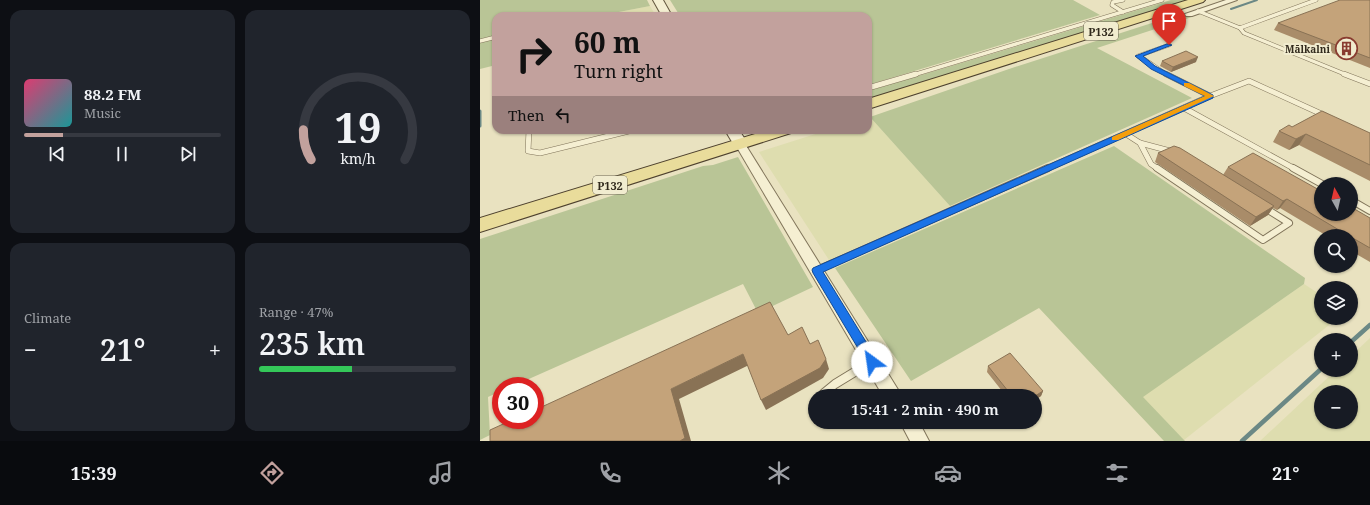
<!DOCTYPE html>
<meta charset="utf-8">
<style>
body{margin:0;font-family:"Noto Serif",serif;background:#20242c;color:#f1f3f6;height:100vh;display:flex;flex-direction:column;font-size:15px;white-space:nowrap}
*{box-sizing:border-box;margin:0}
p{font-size:13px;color:#9ea1a6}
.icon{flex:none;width:22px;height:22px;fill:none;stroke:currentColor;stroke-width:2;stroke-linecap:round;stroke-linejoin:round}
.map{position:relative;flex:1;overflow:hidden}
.side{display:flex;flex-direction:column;gap:10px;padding:10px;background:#0d0f14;width:480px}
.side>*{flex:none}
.guide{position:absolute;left:12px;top:12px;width:380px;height:122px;border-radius:12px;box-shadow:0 1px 3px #0004;background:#c2a19d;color:#111;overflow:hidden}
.needle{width:26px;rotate:352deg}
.fabs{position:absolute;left:834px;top:177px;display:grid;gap:8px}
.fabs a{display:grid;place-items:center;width:44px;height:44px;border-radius:50%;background:#171b24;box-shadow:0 1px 3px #0004;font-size:20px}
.speed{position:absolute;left:12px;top:377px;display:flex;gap:8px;font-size:20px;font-weight:700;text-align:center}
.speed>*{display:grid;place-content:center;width:52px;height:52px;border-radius:50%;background:#171b24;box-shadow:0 1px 3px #0004;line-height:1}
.speed .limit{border:6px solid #d22;background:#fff;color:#111}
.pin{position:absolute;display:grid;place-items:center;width:34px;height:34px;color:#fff;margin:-41px -17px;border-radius:50% 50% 50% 0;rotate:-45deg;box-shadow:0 0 4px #0007}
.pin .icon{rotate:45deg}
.me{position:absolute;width:44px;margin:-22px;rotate:329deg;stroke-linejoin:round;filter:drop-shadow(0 0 3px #0008)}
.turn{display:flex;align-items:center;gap:14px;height:84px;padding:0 16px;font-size:18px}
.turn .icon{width:52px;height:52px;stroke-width:2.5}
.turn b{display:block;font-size:28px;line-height:34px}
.then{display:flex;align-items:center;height:38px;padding:0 16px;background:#0003;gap:8px;font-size:15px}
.big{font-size:30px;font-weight:600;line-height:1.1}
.side .widget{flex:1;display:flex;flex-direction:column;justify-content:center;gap:6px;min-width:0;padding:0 14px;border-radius:12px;background:#20242c}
.side .dial{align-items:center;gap:0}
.dial svg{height:104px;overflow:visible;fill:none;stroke:#363941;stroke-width:7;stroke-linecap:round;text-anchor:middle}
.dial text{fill:#f1f3f6;stroke:none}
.song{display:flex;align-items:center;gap:12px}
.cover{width:48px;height:48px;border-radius:6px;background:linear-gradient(135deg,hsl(340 70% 55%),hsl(180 70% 35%))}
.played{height:4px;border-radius:2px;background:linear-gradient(90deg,#c2a19d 20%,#363941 20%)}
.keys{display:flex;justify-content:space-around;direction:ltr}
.heat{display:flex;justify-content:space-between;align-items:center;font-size:22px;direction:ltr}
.charge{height:6px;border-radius:3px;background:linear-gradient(90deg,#34c759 47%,#363941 0)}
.side .tiles{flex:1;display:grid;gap:10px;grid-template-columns:repeat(2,1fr)}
.trip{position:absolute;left:328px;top:389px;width:234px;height:40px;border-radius:20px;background:#171b24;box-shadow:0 1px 3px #0004;font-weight:600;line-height:40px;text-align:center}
.menu{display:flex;height:64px;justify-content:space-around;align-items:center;background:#090b0e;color:#9ea1a6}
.menu .icon{width:28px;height:28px}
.menu .active{color:#c2a19d}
.menu b{font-size:18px;color:#f1f3f6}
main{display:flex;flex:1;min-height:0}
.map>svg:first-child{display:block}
.farmland{fill:#deddaf;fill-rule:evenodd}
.green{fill:#b9c596}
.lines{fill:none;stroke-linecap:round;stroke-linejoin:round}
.stream-far2{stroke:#6b8885;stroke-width:2}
.stream-far1{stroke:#6b8885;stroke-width:3}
.stream{stroke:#6b8885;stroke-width:4.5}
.lane-far3-casing{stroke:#80745a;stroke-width:4.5}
.lane-far2-casing{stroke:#80745a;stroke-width:6}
.lane-far1-casing{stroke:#80745a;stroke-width:8}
.lane-casing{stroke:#80745a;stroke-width:10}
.street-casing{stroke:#80745a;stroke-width:2}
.secondary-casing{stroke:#62553d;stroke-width:2}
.primary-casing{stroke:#4e412e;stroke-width:2}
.lane-far3{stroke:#f5efd2;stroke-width:3.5}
.lane-far2{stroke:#f5efd2;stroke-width:5}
.lane-far1{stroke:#f5efd2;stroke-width:6}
.lane{stroke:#f5efd2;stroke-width:8}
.street{fill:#f5efd2;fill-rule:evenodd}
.secondary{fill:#f5efd2;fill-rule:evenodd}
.primary{fill:#e9dc9b;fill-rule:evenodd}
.wall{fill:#a98c69}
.shaded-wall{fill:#897255}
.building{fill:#c4a37a;stroke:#897255}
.route{fill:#1a73e8;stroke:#114b97}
.slow{fill:#f59e0b}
.labels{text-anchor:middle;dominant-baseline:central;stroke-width:4;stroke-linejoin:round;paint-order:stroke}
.far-poi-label{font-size:10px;font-weight:bold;fill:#312a1d;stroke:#f1eccf;text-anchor:end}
.shield{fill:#f1eccf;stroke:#6b6452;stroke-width:1}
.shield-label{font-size:11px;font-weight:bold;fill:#312a1d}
</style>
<main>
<section class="side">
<div class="tiles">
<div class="widget">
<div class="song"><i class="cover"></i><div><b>88.2 FM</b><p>Music</p></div></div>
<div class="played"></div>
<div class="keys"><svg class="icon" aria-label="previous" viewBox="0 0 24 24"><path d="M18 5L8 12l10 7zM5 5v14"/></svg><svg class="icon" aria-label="pause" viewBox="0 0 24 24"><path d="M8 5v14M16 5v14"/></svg><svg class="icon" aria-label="next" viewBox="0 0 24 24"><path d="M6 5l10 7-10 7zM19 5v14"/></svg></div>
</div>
<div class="widget dial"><svg viewBox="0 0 100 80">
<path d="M14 69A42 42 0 1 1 86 69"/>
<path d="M14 69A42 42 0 0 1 8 46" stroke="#c2a19d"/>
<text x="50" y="56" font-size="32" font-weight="700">19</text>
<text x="50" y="72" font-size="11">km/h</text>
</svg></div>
<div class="widget"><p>Climate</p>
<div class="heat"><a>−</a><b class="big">21°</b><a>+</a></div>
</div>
<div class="widget"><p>Range · 47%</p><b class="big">235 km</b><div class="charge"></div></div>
</div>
</section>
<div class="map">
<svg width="890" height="441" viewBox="0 0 890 441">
<rect width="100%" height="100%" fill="#e9e2c0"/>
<g class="farmland">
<path d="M170 6 176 16H118Z"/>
<path d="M388 117H390L470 206 349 260 279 152 348 130H388Z"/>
<path d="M824 284 841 295V318H858L704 440 662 397Z"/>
<path d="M890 338V441H780L856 370H871V356ZM841 392H871V422H841Z"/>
</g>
<g class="green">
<path d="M0 0H167L170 6 118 16H16V65L0 69Z"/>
<path d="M190 0H593L620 15 388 85V16H200Z"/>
<path d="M691 0H707L388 100V91Z"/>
<path d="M703 13 712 17 617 48 712 98 470 206 390 117 529 69Z"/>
<path d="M634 146 825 278 824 284 663 397 705 441H684L559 308 431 381 355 268Z"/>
<path d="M258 157 333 287 278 313 263 284 33 386H21V391L8 397 10 435 0 440V239L223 166 233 165Z"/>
</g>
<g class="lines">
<path class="stream-far2" d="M751 9 777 0"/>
<path class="stream-far1" d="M0 111V126"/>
<g class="stream">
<path d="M871 342 890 325"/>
<path d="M762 441 841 369"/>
</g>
<defs>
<g id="lane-far3">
<path d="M643 0 633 2 632 5 643 12"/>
<path d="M718 11 760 28 836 0"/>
<path d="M760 28 764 33 867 75"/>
<path d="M0 41 16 37"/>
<path d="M433 75 682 0"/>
<path d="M688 75C677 69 669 61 658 56L689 45"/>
</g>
<g id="lane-far2">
<path d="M864 74 890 84"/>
<path d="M388 88 436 74"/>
<path d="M730 96 769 81 846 116"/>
<path d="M704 108 815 169"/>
<path d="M49 130 48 151 60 153 153 130"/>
<path d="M646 134 660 143 694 152"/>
<path d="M660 143 671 164 678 169"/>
<path d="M565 169 730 96 686 74"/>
</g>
<g id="lane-far1">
<path d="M677 168 783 240 809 223 785 208"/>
<path d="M813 168 842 184"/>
<path d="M871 200 890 211"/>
<path d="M337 270 568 168"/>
</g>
<path id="lane" d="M344 393 355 384 391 362"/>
<g id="street">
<path d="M746 0H757L712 16H706L705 14Z"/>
<path d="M260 141 265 144 422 396H403L255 144Z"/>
<path d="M420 422H439L449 441H430Z"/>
</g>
<g id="secondary">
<path d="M173 0H183L192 16H182Z"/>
<path d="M245 130H259L268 144 265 147 260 149 255 147Z"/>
</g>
<g id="primary">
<path d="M708 0H725L723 2 388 109V99Z"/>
<path d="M288 130H313L311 133 0 232V218Z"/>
</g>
</defs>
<use href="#lane-far3" class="lane-far3-casing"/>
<use href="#lane-far2" class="lane-far2-casing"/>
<use href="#lane-far1" class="lane-far1-casing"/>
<use href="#lane" class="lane-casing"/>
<use href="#street" class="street-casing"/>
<use href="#secondary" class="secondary-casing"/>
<use href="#primary" class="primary-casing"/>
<use href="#lane-far3" class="lane-far3"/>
<use href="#lane-far2" class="lane-far2"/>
<use href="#lane-far1" class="lane-far1"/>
<use href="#lane" class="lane"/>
<use href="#street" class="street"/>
<use href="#secondary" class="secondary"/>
<use href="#primary" class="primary"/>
</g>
<g class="wall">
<path d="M890 0V68L794 30 798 23Z"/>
<path d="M682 61 716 62 691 72 680 66Z"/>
<path d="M812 127 890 133V181L819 145 809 150 793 142 799 131Z"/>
<path d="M678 153 743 175 748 167 890 218V262L871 251V236H847L800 208 797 210 793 208 788 215 770 226 675 162Z"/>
<path d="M508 366 563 391 561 396 555 400V396H526L507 372Z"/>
</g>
<g class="shaded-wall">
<path d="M718 57 716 62 691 72 693 67Z"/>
<path d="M826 134 819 145 809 150 816 139Z"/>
<path d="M807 199 800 208 797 210 803 201Z"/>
<path d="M794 206 788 215 770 226 776 217Z"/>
<path d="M263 354 269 365 199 399 211 441H200L191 389Z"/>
<path d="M346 359 349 369 343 378 286 410 281 400Z"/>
<path d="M563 391 561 396 555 400V396Z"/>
</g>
<g class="building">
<path d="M860 0H890V58L798 23Z"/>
<path d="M706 51 718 57 693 67 682 61Z"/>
<path d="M842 111 890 133V165L826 134 816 139 799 131 809 125 812 127Z"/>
<path d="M694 146 700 148 794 206 776 217 678 153Z"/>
<path d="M773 153 841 191V214H871V207L890 218V248L871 237V236H869L807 199 803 201 748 167Z"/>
<path d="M290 302 308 335 322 327 330 344 338 340 346 359 340 368 281 400 263 354 191 389 205 438 200 441H10V430L32 420H55V410Z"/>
<path d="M530 353 563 391 555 396H532L508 366Z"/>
</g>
<path class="route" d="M687 44 692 45 663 56 675 66 733 95V98L343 272 396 358 398 362 396 365 392 367 388 365 333 273 332 270 333 268 725 96 671 69 655 56Z"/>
<path class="slow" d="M704 83H709L734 96 638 140H632V137L725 96 704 86Z"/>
<defs>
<symbol id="building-ring" viewBox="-11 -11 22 22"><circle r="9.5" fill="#f1eccf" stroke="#893c30" stroke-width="1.5"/><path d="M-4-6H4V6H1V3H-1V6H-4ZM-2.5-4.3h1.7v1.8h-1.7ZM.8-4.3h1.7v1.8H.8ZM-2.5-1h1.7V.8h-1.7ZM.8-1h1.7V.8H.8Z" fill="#893c30"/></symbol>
</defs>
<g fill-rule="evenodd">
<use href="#building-ring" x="854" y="36" width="25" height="25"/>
</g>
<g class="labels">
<g class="far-poi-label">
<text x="850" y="49">Mālkalni</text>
</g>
<g class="shield">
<rect x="604" y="22" width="34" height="18" rx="3"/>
<rect x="113" y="176" width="34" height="18" rx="3"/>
</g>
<g class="shield-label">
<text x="621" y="31">P132</text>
<text x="130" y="185">P132</text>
</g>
</g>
</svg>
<div class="fabs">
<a><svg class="needle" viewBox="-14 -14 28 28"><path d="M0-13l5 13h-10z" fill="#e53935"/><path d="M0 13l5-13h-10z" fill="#9ea1a6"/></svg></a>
<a><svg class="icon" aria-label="search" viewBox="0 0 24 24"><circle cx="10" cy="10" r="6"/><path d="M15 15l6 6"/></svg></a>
<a><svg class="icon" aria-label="layers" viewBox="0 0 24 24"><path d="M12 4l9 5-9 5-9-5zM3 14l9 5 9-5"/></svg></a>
<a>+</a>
<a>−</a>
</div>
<div class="speed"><div class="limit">30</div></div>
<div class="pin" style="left:689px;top:45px;background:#d93025"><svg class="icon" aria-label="arrive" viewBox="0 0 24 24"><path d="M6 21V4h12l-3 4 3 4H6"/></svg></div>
<svg class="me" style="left:392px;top:362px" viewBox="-20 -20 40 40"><circle r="19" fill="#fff"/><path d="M0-13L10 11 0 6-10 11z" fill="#1a73e8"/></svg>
<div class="trip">15:41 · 2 min · 490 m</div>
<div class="guide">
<div class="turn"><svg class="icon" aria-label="right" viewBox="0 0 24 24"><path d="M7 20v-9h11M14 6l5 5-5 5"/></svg><div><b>60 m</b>Turn right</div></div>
<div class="then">Then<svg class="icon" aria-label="left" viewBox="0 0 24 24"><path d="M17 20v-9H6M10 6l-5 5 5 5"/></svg></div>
</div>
</div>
</main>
<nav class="menu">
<b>15:39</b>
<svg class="icon active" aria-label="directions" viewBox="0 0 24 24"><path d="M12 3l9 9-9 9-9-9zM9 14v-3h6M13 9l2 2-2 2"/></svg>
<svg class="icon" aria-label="music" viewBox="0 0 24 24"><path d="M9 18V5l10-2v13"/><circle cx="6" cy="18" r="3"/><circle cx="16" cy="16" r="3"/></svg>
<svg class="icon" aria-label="phone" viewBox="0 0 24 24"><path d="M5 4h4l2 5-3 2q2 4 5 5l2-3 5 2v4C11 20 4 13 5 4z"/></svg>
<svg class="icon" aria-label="climate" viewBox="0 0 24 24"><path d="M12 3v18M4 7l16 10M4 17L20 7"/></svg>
<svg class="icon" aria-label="car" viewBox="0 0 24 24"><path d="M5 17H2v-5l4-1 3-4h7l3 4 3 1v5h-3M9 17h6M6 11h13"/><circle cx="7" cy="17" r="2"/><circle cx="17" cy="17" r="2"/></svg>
<svg class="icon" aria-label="filters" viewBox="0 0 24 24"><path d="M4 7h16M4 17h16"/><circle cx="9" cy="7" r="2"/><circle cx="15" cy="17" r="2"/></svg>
<b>21°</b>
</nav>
